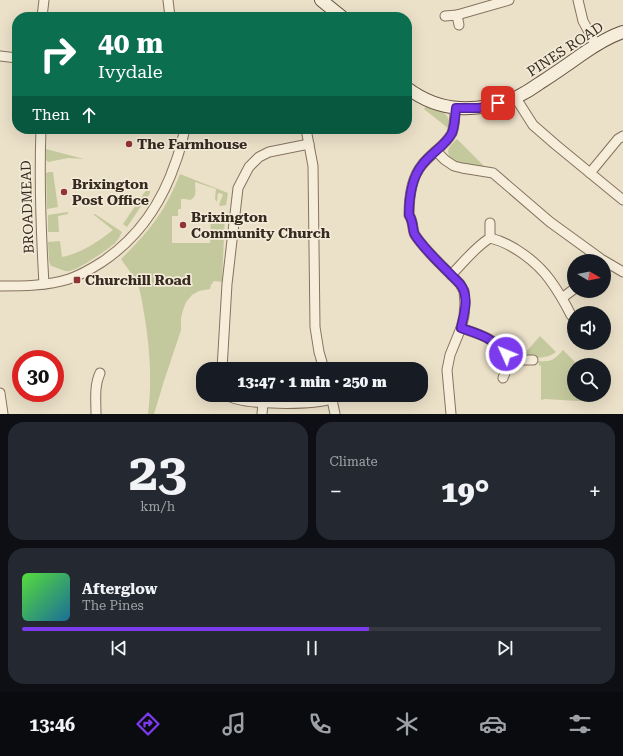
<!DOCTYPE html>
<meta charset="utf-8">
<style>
body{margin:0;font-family:"Roboto Serif",serif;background:#242831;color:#f1f3f6;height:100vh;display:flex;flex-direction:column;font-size:15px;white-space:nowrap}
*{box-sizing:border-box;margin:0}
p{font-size:13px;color:#9ea1a6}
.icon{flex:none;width:22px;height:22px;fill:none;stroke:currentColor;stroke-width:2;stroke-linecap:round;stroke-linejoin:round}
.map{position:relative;height:414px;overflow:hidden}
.side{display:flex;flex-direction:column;gap:8px;padding:8px;background:#0d0f14;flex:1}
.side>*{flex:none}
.banner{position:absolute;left:12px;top:12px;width:400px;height:122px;border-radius:16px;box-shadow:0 4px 16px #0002;background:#0b6e4f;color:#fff;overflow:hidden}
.needle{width:26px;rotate:100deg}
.controls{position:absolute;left:567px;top:254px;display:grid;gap:8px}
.controls a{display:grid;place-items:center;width:44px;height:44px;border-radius:50%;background:#171b24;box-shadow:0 4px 16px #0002;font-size:20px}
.speed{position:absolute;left:12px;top:350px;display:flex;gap:8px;font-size:20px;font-weight:700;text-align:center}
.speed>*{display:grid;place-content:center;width:52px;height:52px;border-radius:50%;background:#171b24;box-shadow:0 4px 16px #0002;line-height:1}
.speed .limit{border:6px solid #d22;background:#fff;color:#111}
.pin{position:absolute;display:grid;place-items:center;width:34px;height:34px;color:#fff;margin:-17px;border-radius:8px;box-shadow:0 2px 6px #0006}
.me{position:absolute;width:44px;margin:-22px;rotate:314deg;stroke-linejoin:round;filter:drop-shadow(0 0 3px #0008)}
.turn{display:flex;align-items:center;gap:14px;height:84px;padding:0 20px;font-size:18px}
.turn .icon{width:52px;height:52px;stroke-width:2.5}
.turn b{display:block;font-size:28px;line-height:34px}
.then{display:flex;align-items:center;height:38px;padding:0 20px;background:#0003;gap:8px;font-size:15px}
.big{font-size:30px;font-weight:800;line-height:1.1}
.side .tile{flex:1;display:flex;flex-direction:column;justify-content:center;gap:6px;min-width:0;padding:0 14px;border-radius:16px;background:#242831}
.side .dial{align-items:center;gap:0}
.dial b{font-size:52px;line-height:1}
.song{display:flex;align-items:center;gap:12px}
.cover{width:48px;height:48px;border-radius:6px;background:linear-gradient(135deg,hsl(110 70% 55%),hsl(200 70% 35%))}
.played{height:4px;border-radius:2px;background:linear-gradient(90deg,#7c3aed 60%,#363941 60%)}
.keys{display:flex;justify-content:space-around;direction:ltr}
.heat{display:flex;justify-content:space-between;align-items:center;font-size:22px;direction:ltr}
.side .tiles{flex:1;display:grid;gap:8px;grid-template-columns:1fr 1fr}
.tile:last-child{grid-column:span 2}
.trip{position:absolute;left:196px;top:362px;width:232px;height:40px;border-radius:16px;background:#171b24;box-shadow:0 4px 16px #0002;font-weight:800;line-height:40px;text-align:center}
.tab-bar{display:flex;height:64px;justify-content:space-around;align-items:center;background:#090b0e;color:#9ea1a6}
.tab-bar .icon{width:28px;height:28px}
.tab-bar .on{color:#7c3aed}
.tab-bar b{font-size:18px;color:#f1f3f6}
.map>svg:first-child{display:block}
.green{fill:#c4c99d}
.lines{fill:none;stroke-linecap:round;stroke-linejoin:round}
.street-casing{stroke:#86735f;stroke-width:11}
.secondary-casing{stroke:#685442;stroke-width:14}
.street{stroke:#f6eedb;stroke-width:9}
.secondary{stroke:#f6eedb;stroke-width:12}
.route-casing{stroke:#51269a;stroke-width:10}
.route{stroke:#7c3aed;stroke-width:7}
.poi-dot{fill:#903436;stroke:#f3ead7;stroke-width:1.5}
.labels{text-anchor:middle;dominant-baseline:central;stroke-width:3.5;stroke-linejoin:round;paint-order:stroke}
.street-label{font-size:14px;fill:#372b21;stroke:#f3ead7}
.poi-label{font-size:14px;font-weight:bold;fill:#372b21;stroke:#f3ead7;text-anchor:start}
</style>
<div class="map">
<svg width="623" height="414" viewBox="0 0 623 414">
<rect width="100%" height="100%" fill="#ebe0c8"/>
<g class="green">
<path d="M426 106C439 110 452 112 449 129L424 109Z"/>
<path d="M457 139 486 168 456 163 448 158 449 155C446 148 452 144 457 139Z"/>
<path d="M46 149 84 159 68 158 48 162 46 160Z"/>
<path d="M49 172H53L58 207 47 209 46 173Z"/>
<path d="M180 174 228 193 226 205 221 206 219 205 223 194 218 193 217 202 215 199 216 189 195 182C195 190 198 196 190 200L185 199H181V209H178V216H172V243H210L211 215C215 212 220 214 225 214L222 282 214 281 211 285 210 289 199 291 192 295 186 302 183 310 181 318V330L164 381 154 414H148C152 383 150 350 145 319 143 309 142 298 139 288 135 277 128 269 121 259 149 232 166 210 180 174Z"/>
<path d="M146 191H150V193L127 227 123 224 144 193Z"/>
<path d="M68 212V214L58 216 59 232H48V215Z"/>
<path d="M93 214H95L122 232C120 236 118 240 115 243 109 249 76 271 69 271 65 272 56 267 51 266L49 261 48 242 60 241 62 257C80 254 99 241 113 230Z"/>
<path d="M540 336 556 352C548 359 535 358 524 357L525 353Z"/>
<path d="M563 350 578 365H574V395H597L596 401H577L545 399 541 400V366L539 365 538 361C552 362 554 360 563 350Z"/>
</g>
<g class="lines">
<defs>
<g id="street">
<path d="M168 0 170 17"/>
<path d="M578 0 583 21 596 45"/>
<path d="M457 15 459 25"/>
<path d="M445 16 457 15 509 0"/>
<path d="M42 17 44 0"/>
<path d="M0 56 17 58"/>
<path d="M517 97 519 103 533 125 556 145 623 200"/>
<path d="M41 129C39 181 41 233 44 284"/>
<path d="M306 129 313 166 315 327 319 352 324 369"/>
<path d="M436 151 445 160 454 166 462 168 493 173 550 222 601 259 623 272"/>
<path d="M590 173 618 139 623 136"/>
<path d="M490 223V238"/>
<path d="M451 275C464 262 475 247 490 238 512 243 537 262 550 280 558 291 565 303 571 315"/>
<path d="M0 286C23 286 47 286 69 279 81 275 91 269 102 262 138 238 162 203 176 161 180 151 182 140 185 129"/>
<path d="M562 298 574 289"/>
<path d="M461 328C485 336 496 339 510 360H533"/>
<path d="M222 369 227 284 238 188 249 167 259 157 269 152 309 144"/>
<path d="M503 378 510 360"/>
<path d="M0 393 3 414"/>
<path d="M227 395C243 406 313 405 332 399"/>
<path d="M331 395 335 414"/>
<path d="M96 414C96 400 94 386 100 373"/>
<path d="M262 414 263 403"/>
<path d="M451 414 447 370 450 355 461 328 464 316 465 303 464 291 460 284C445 268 427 253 415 235 412 230 414 222 409 215 409 198 411 178 422 165 431 153 445 146 452 133 455 125 455 116 455 108"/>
</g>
<g id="secondary">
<path d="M321 0 342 17"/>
<path d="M407 88C423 100 441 107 460 108 477 109 502 105 517 97 525 93 533 88 540 83 554 74 567 65 581 55 594 46 608 37 623 32"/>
</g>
</defs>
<use href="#street" class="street-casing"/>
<use href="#secondary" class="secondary-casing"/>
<use href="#street" class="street"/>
<use href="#secondary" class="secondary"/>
</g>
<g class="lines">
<defs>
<path id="route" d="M498 103 479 108H456C455 116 455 125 452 133 445 146 431 153 422 165 411 179 409 198 409 215 414 222 412 230 415 235 427 253 445 268 460 284 470 296 464 314 461 328 481 335 491 337 506 354"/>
</defs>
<use href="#route" class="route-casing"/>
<use href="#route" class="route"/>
</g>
<g class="poi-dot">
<circle cx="129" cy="144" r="4"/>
<circle cx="64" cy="192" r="4"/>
<circle cx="183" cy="225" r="4"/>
<rect x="73" y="276" width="8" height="8" rx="2"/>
</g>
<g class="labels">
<g class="street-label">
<text transform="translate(565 49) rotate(-33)">PINES ROAD</text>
<text transform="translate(27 207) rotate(-92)">BROADMEAD</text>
</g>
<g class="poi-label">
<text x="137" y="144">The Farmhouse</text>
<text x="72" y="184">Brixington<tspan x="72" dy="16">Post Office</tspan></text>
<text x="191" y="217">Brixington<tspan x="191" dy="16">Community Church</tspan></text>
<text x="85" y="280">Churchill Road</text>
</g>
</g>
</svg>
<div class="controls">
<a><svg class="needle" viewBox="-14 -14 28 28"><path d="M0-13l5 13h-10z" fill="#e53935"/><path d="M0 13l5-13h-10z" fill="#9ea1a6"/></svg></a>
<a><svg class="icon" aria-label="sound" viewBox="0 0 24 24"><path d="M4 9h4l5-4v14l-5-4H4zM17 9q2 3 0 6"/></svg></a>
<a><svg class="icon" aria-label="search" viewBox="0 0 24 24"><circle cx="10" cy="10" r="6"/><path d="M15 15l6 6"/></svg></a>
</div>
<div class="speed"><div class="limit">30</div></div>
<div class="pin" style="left:498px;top:103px;background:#d93025"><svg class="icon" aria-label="arrive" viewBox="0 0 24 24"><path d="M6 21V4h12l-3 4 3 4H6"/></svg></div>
<svg class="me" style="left:506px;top:354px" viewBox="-20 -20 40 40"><circle r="17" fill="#7c3aed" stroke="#fff" stroke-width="3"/><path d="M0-11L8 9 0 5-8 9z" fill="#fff"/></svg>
<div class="trip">13:47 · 1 min · 250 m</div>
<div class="banner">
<div class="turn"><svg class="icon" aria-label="right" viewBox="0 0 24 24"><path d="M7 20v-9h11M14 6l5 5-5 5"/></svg><div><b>40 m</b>Ivydale</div></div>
<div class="then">Then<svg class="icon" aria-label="ahead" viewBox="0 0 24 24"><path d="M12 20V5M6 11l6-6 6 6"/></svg></div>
</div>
</div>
<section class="side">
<div class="tiles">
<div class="tile dial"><b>23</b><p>km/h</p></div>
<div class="tile"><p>Climate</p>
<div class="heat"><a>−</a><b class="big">19°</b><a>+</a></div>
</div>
<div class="tile">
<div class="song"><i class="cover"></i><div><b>Afterglow</b><p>The Pines</p></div></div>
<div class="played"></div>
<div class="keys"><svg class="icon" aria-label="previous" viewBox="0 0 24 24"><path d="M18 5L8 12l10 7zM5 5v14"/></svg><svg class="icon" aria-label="pause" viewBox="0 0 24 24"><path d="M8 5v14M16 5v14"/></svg><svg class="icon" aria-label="next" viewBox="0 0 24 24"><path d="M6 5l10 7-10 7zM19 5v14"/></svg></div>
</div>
</div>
</section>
<nav class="tab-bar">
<b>13:46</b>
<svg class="icon on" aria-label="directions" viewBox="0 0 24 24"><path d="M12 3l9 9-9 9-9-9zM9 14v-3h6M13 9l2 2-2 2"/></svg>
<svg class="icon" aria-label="music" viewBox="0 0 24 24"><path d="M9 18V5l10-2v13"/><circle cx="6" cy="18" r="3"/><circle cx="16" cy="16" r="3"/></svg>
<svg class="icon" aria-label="phone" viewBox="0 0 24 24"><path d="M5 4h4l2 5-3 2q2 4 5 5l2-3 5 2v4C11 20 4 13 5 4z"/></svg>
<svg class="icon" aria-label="climate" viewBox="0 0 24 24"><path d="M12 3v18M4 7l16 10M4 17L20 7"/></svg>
<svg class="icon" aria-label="car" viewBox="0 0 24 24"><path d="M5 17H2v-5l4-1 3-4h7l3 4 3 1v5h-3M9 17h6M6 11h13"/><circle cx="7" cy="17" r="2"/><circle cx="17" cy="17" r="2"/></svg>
<svg class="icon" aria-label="filters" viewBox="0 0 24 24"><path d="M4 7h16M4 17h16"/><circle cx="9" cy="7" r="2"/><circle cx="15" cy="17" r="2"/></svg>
</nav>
